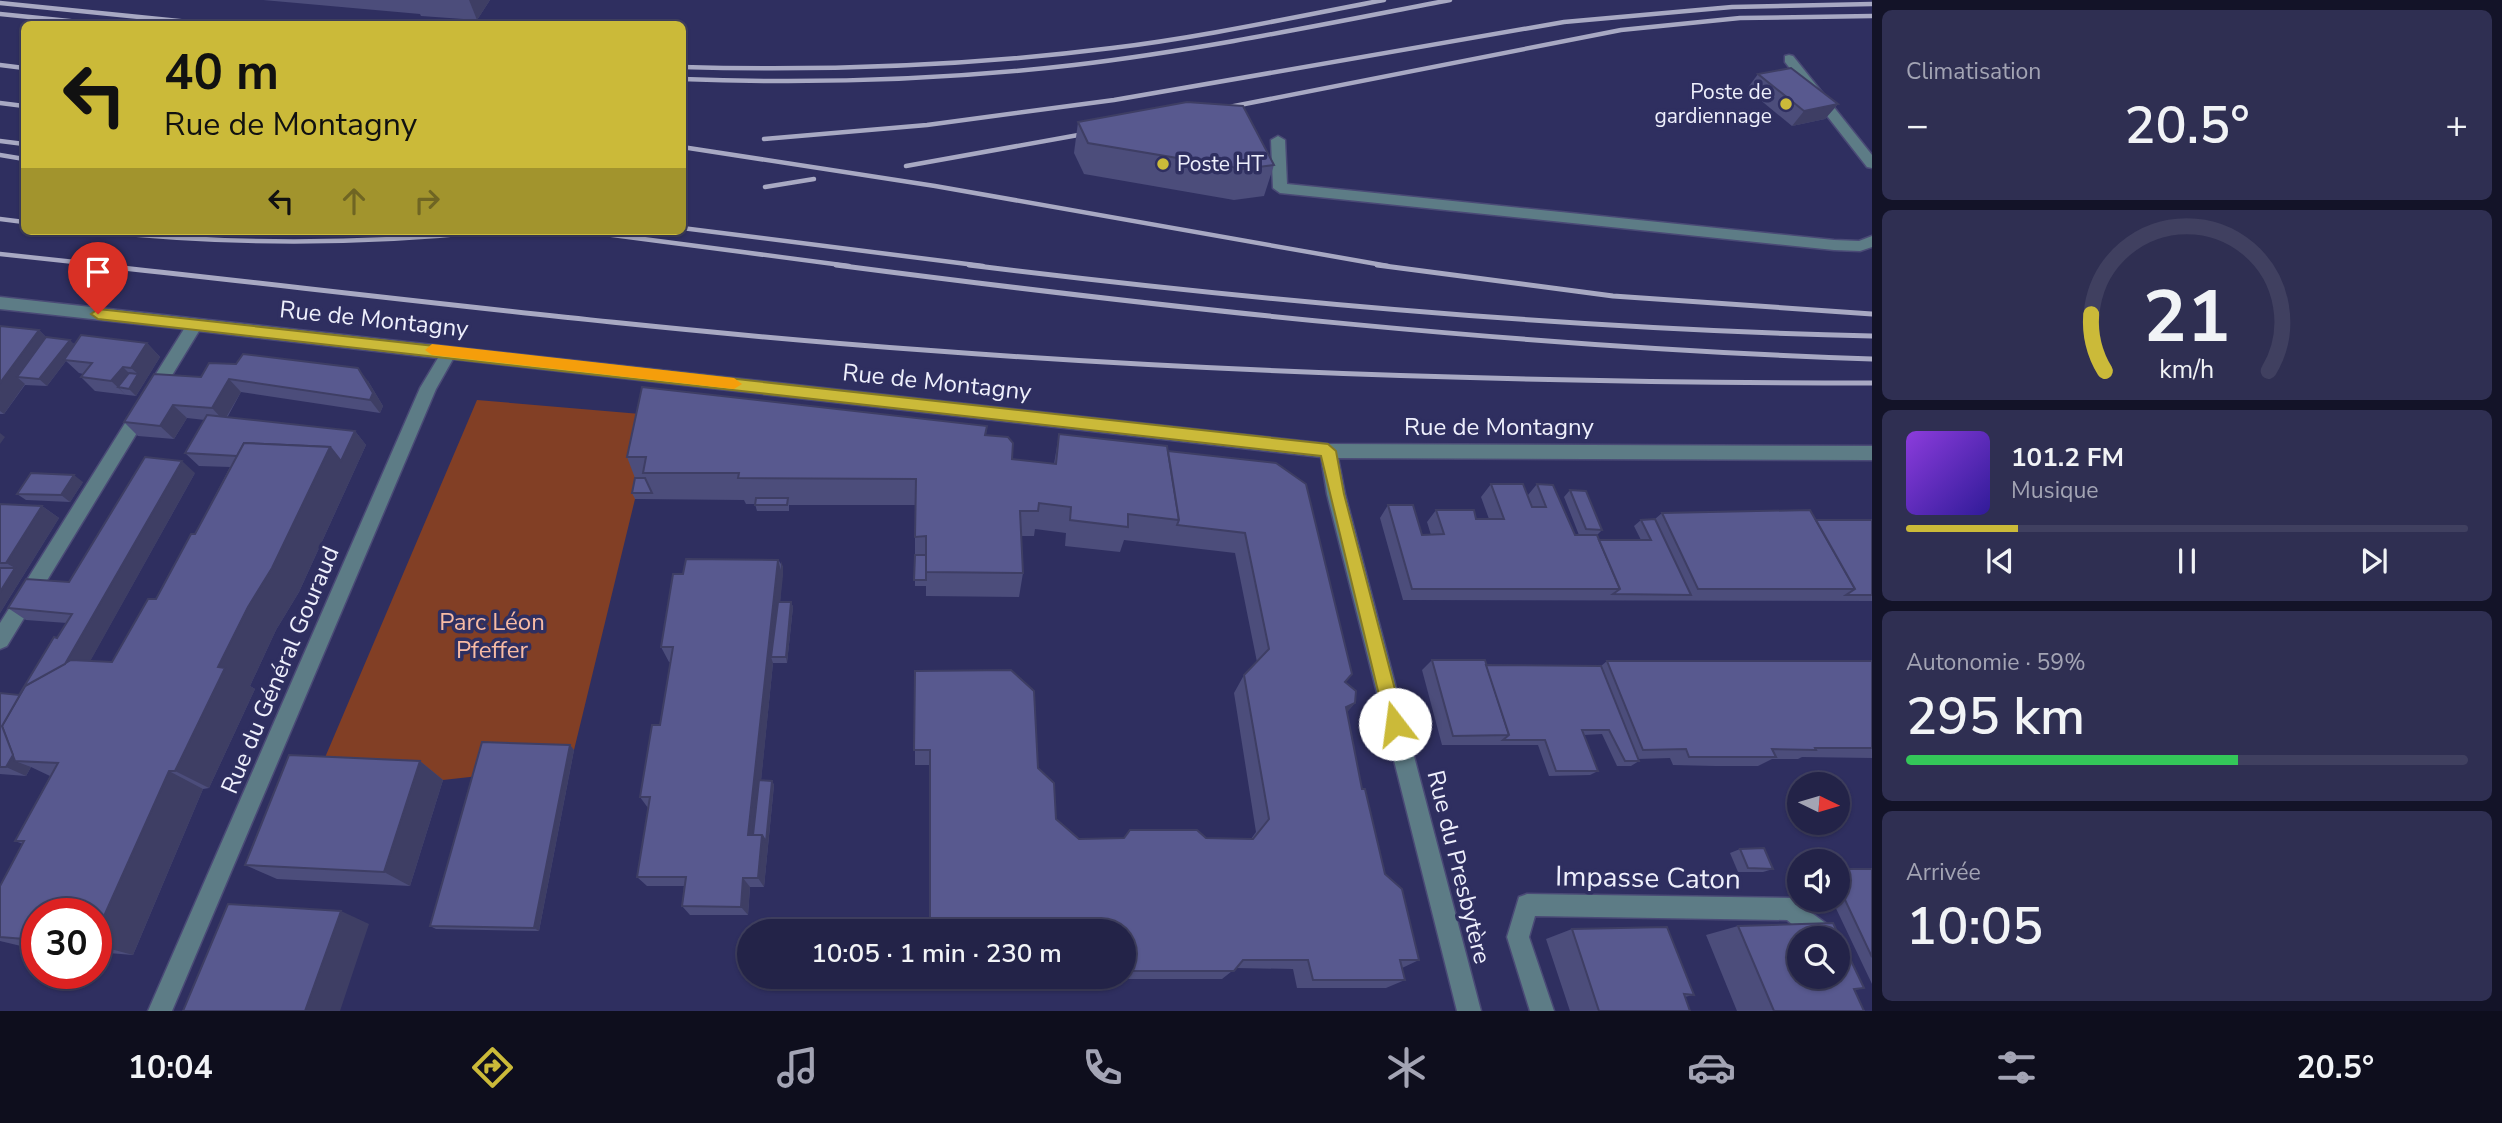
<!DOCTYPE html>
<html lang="fr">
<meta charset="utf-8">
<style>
body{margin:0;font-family:"Nunito Sans",sans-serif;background:#2f2f52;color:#f1f3f6;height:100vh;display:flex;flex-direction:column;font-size:26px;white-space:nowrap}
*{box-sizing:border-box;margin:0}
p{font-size:23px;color:#a3a4b4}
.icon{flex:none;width:38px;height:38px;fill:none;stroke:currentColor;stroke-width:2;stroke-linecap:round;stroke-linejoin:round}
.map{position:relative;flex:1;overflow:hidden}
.details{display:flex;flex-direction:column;gap:10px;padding:10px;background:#131328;width:630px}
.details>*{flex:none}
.top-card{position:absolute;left:21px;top:21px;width:665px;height:214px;border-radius:10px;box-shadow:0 2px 5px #0004,0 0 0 2px #404060;background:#cbba39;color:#111;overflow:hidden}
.needle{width:46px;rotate:95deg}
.buttons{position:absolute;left:1787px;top:772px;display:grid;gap:14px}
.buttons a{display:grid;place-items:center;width:63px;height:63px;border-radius:50%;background:#232348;box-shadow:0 2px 5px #0004,0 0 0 2px #404060;font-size:35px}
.speed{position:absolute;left:21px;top:898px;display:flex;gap:14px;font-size:35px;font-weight:700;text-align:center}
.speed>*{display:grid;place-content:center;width:91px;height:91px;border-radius:50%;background:#232348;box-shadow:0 2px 5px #0004,0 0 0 2px #404060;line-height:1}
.speed .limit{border:10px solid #d22;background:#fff;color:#111}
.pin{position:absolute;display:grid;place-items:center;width:60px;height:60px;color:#fff;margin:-72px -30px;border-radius:50% 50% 50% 0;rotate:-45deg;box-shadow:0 0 7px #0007}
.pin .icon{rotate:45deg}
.me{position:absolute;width:77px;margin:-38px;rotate:345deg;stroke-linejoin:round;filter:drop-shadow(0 0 5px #0008)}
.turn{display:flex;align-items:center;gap:24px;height:147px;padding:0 28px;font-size:32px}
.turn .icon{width:91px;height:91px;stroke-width:2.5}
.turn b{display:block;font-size:49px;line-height:60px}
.lanes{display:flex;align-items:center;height:66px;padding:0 28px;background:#0003;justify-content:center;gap:35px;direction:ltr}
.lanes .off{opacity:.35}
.big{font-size:52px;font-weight:600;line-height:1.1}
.details .card{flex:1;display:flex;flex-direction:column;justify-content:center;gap:10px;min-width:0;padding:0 24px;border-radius:10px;background:#2f2f52}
.details .dial{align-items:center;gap:0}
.dial svg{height:182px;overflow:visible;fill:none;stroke:#404060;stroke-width:7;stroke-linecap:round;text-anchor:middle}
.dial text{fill:#f1f3f6;stroke:none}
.song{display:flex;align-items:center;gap:21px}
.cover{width:84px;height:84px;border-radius:10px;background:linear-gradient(135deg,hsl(270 70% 55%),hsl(250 70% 35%))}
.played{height:7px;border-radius:4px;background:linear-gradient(90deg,#cbba39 20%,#404060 20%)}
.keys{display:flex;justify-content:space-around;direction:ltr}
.heat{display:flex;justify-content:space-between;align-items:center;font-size:38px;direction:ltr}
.charge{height:10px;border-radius:5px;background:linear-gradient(90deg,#34c759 59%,#404060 0)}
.trip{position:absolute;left:737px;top:919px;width:399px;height:70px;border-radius:35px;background:#232348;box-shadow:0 2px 5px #0004,0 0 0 2px #404060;font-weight:600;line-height:70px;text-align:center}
.menu{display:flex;height:112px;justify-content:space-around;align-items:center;background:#0e0e1d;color:#a3a4b4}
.menu .icon{width:49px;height:49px}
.menu .current{color:#cbba39}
.menu b{font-size:32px;color:#f1f3f6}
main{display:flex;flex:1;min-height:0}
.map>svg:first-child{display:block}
.green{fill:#823f25}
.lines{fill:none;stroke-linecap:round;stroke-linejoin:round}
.minor-casing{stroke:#4a4a76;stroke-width:3}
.minor{fill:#5d7c86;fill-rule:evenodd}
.rail-far1{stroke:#a8a9c3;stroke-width:4.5}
.rail{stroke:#a8a9c3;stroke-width:5}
.wall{fill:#4c4d7b}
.shaded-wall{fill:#3e3e64}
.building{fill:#58598f;stroke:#3e3e64;stroke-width:2;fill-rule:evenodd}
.route{fill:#cbba39;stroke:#847925;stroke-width:2}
.slow{fill:#f59e0b}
.poi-dot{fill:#cbba39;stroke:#2f2f60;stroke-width:2.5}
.labels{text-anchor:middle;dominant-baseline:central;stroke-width:7;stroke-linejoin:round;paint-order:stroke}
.far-poi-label{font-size:21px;fill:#eeeffc;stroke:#2f2f60;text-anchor:end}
.street-label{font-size:24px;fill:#eeeffc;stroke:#2f2f60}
.park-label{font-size:24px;fill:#f8bba4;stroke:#2f2f60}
.near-street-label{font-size:28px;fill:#eeeffc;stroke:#2f2f60}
</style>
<main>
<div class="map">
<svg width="1872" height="1011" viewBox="0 0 1872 1011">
<rect width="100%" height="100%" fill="#2f2f60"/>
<path class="green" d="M477 400 652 415 635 499 574 750 488 747 479 776 443 780 318 774Z"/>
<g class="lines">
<defs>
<g id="minor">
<path d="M1789 55 1793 56 1872 155V168L1867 167 1785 62V56Z"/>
<path d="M1278 136 1285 140 1287 184 1834 240 1859 241 1872 236V247L1860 251 1834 250 1280 193 1273 188 1271 140Z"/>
<path d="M0 297 1328 444 1872 446V460L1338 458 1345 494 1481 1011H1457L1327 494 1321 457 453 359 436 389 172 1011H148L420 388 438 358 199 331 7 646 0 649V623L184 329 0 309Z"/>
<path d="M1527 894 1791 898 1835 930 1838 938H1809L1787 920 1535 916 1529 937 1554 1011H1530L1507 937 1519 897Z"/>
</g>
</defs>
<use href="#minor" class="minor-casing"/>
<use href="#minor" class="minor"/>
<g class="rail-far1">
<path d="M0 3 209 24"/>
<path d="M0 14 99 24"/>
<path d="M0 65 24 68"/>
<path d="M682 67C826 71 969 66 1112 48 1203 37 1294 17 1384 0"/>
<path d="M682 79C813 84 944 80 1074 65 1200 50 1325 24 1450 0"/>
<path d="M0 103 24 106"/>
<path d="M1219 109 1621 30 1740 18 1872 16"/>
<path d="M764 139 927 125 1114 100 1564 22 1732 7 1872 4"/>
<path d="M0 141 24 144"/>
<path d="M682 147 935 186 1388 266"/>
<path d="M0 155 24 159"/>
<path d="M906 166 1095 132"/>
<path d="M765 187 814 179"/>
<path d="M0 219 24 222"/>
<path d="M682 228 983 266"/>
<path d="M97 231C229 245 359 245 491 231"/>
<path d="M582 231 849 266"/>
<path d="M0 254 112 266"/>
</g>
<g class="rail">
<path d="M96 265C372 295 647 330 924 350 1240 374 1556 383 1872 383"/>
<path d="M836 265C1181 310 1525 347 1872 359"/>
<path d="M969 265C1269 302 1569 329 1872 336"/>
<path d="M1377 265 1613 296 1872 314"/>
</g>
</g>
<g class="wall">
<path d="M263 0H490L477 20 421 16 420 14Z"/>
<path d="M1758 74 1838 104 1825 119 1792 126 1747 89Z"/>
<path d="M1078 122 1274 165 1264 196 1234 200 1084 174 1074 153Z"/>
<path d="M0 326 39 330 46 337 75 344 147 343 160 357 136 396 95 391 81 377 83 374 79 373 66 361 47 386 25 385 4 414H0Z"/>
<path d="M201 377 368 381 383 406 380 413 241 392 227 418 355 431 366 445 299 592 276 630 250 686 255 689 209 788 203 789 133 955 96 952V914H37V948L21 946 0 941V886L23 844 15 841 50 776 31 767 26 776 0 774V693L19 695 67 623 26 620 8 608 69 582 195 473 90 661 112 662 156 599 195 534 230 467 199 466 185 453 205 420 187 418 174 439 138 436 124 422Z"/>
<path d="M987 426 986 435 1012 459 1054 464 1059 434 1168 451 1276 463 1345 682 1355 703 1347 712 1362 789 1385 874 1419 960 1402 968 1405 980 1386 988H1297L1293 969 1236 968 1222 979H1123L1121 976H1124V931L930 765H915V671L1038 768 1056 819 1079 839H1251L1256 832 1234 693 1244 675 1257 662 1235 553 1124 540 1120 552 1065 546 1066 533 1035 529 1034 536H1021L1023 573 1019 597 926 596V586H915V505H789V511H757L755 504H746L744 500 635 499 632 493 635 478 627 457Z"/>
<path d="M83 482 70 502 26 500 17 494Z"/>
<path d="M1491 484 1528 495 1537 484 1575 535H1579L1564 497 1570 490 1602 530 1597 535 1599 540H1641L1634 526 1641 520 1655 519 1662 513 1816 520H1872V601L1403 600 1380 518 1388 505 1422 535H1431L1427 522 1436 510 1476 519H1489L1481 497Z"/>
<path d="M0 504 42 506 59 518 0 613Z"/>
<path d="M779 561 783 567 780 602H791L793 607 787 663H773L761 780 772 781 774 785 764 887H750L748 915H690L682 906 684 886H647L637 877 648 808 640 797 660 725 670 662H669L661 647 683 574Z"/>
<path d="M1432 660 1486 665 1601 666 1607 661H1872V758L1802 757 1798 759H1772L1758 766H1715L1673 765 1670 758 1638 759 1639 761 1631 766H1617L1602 734 1584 735 1598 771 1590 775 1549 776 1538 745H1442L1422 670Z"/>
<path d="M570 745 574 750 539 931 436 929 430 926Z"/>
<path d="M420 761 443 780 410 886 277 879 245 865Z"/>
<path d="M1740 849 1773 869 1763 872H1738L1730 853Z"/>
<path d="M1838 869H1872V984L1832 900H1838Z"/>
<path d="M1738 926 1864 988 1855 990 1864 1011H1737L1706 935Z"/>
<path d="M1572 929 1694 995 1684 997 1690 1011H1570L1546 939Z"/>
<path d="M930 976 1056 980 1051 988H930Z"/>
</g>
<g class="shaded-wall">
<path d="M469 0H490L477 20Z"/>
<path d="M1838 104 1825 119 1792 126 1804 111Z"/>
<path d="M39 330 53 344 17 377 25 384 4 414 0 411V383Z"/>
<path d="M70 340 77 347 64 360 66 361 47 386 39 379Z"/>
<path d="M147 343 160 357 136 396 129 389 118 387 126 395 111 381 123 367 135 379 138 374 131 368Z"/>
<path d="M358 368 368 381 383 406 380 413 370 400Z"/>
<path d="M229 379 241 392 224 421 212 408Z"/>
<path d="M173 405 187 418 174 439 160 426Z"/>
<path d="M355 431 366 445 299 592 276 630 250 686 255 689 209 788 175 771 218 667 330 447Z"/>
<path d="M0 433 5 437 0 444Z"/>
<path d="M182 461 195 473 34 762 15 761 31 767 26 776 6 767Z"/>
<path d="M74 475 83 482 70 502 61 495Z"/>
<path d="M42 506 59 518 0 613V592L15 568 6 563Z"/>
<path d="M778 560 781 570V561L783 567V576L774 657H771L773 663 755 841 748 835Z"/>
<path d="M791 602 793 607 787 663 786 657Z"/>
<path d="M1355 703 1340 720 1346 707Z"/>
<path d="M570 745 574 750 539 931 534 928Z"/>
<path d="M420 761 443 780 410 886 384 872Z"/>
<path d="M169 771 203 789 133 955 96 945V934Z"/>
<path d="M772 781 774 785 764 887 758 878 762 835Z"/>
<path d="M743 878 750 887 748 915 741 907Z"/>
<path d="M341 911 369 924 340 1011H305Z"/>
</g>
<g class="building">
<path d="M1791 68 1838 104 1804 111 1758 74Z"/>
<path d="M1187 102 1243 106 1274 165 1243 169 1088 143 1078 122Z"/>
<path d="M0 326 39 330 0 383Z"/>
<path d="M81 335 147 343 131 368 123 367 111 381 81 377 92 363 64 360Z"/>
<path d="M46 337 70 340 39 379 17 377Z"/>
<path d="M243 354 358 368 373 393 370 400 229 379 212 408 173 405 160 426 124 422 154 374 201 377 209 363 236 364Z"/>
<path d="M129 373 138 374 129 389 118 387Z"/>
<path d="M642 387 987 426 985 435 1008 437 1013 443 1012 459 1056 464 1059 434 1167 446 1179 520 1128 514V527L1070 520 1071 507 1039 503 1038 511H1020L1023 573 926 572V536L915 537 916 479 738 478 739 473H643L646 457H627Z"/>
<path d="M207 415 355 431 341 461 330 447 244 443 237 456 185 453Z"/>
<path d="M244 443 330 447 272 568 248 607 218 667 225 668 175 771H169L96 934V914H37V940L0 937V886L24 841H15L58 763 15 761 2 726 25 686 71 660 112 662 148 599H156L191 534H195Z"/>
<path d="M1168 451 1276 463 1306 484 1352 674 1345 682 1356 691 1355 703 1346 707 1362 789H1365L1385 874 1402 889 1419 960H1400L1405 980H1313L1308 960H1243L1234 971H1131L1124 963V931H930V750H914L915 671 1011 670 1034 691 1038 768 1054 783 1056 819 1079 839 1124 838 1130 830H1197L1206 838 1253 839 1269 819 1244 675 1269 649 1245 533 1177 525 1179 520Z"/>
<path d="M145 457 182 461 65 664 25 686 2 726 13 755 6 767H0V693L19 695 54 637 57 638 72 614 8 608 26 579 69 582Z"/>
<path d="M31 473 74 475 61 495 17 494Z"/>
<path d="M635 478H645L652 493H632Z"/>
<path d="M1491 484H1523L1532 507H1546L1537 484 1553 485 1575 535H1597L1620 589H1412L1388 505H1413L1422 535 1444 534 1436 510H1474L1476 519H1504Z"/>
<path d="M1570 490 1586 491 1602 530 1586 529Z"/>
<path d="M756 498H788L787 505H755Z"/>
<path d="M0 504 42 506 6 563H0Z"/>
<path d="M1810 510 1855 589H1698L1662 513Z"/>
<path d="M1655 519 1691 595 1613 594 1620 589 1599 540H1651L1641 520Z"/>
<path d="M1816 520H1872V595H1846L1855 589Z"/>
<path d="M915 555H926V580H914Z"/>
<path d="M686 559 778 560 748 835H762L758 878H743L741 907 682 906 686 877H637L650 797H640L652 725H660L673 647H661L673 574H683Z"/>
<path d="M0 568H15L0 592Z"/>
<path d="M778 602H791L786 657H771Z"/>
<path d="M1432 660H1485L1509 735 1453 736Z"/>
<path d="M1607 661H1872V748H1815L1816 750 1772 749 1776 757H1689L1686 749 1643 750Z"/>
<path d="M1486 665 1601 666 1639 761H1625L1609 730H1582L1598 771H1556L1545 740H1503L1509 735Z"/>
<path d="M482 742 570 745 534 928 430 926Z"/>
<path d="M289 755 420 761 384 872 245 865Z"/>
<path d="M759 780 772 781 766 842 762 835H753Z"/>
<path d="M1764 848 1773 869 1748 868 1740 849Z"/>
<path d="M1838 869H1872V957L1838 885Z"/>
<path d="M228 904 341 911 305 1011H183Z"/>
<path d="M1833 923 1864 988 1854 989 1864 1011H1774L1738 926ZM1799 938H1838V976H1799Z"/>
<path d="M1667 927 1694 995 1684 994 1690 1011H1599L1572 929Z"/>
<path d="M930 976H947L948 985H929Z"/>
<path d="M948 976H1055L1056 980H948Z"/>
</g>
<path class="route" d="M98 309 1328 444 1336 451 1344 494 1404 724 1402 730 1395 733 1389 730 1386 724 1321 456 98 319 91 314Z"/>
<path class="slow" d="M432 344 734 378 742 384 734 389 432 355 425 350Z"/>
<g class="poi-dot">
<circle cx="1786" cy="104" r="7"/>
<circle cx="1163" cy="164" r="7"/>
</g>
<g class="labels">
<g class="far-poi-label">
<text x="1772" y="92">Poste de<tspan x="1772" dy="24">gardiennage</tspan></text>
<text x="1177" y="164" text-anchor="start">Poste HT</text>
</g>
<g class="street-label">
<text transform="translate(374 319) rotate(6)">Rue de Montagny</text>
<text transform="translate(937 382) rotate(6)">Rue de Montagny</text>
<text x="1499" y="427">Rue de Montagny</text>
<text transform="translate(280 670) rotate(-67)">Rue du Général Gouraud</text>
<text transform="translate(1459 867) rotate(76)">Rue du Presbytère</text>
</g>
<g class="park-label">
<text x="492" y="622">Parc Léon<tspan x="492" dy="28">Pfeffer</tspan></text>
</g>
<g class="near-street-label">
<text transform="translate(1648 878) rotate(1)">Impasse Caton</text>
</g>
</g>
</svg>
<div class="buttons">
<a><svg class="needle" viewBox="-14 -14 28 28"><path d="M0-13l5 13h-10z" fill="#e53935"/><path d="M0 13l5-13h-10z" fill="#a3a4b4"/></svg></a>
<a><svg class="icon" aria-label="sound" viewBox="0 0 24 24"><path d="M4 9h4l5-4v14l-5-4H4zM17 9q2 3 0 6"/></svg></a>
<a><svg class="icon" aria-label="search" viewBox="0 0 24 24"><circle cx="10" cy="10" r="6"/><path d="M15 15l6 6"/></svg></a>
</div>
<div class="speed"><div class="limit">30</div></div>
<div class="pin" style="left:98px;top:314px;background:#d93025"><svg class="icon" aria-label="arrive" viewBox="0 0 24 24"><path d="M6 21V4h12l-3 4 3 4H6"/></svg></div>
<svg class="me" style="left:1395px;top:724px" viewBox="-20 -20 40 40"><circle r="19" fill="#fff"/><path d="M0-13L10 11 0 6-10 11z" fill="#cbba39"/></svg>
<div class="trip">10:05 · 1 min · 230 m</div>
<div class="top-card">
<div class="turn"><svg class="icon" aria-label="left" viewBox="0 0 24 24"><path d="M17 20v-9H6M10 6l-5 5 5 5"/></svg><div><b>40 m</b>Rue de Montagny</div></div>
<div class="lanes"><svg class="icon" aria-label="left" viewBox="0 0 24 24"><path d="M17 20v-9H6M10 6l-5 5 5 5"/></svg><svg class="icon off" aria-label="ahead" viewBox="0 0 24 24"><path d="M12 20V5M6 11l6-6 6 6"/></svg><svg class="icon off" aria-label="right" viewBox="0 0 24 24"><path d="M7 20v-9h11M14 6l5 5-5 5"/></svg></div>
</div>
</div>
<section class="details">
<div class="card"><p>Climatisation</p>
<div class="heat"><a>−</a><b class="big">20.5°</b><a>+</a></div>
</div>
<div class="card dial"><svg viewBox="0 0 100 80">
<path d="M14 69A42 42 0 1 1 86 69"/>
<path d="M14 69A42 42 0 0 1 8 44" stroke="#cbba39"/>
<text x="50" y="56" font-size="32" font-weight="700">21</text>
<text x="50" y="72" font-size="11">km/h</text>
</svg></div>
<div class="card">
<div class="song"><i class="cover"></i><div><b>101.2 FM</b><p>Musique</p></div></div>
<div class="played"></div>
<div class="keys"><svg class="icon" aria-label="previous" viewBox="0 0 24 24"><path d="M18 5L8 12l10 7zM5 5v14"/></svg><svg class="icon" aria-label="pause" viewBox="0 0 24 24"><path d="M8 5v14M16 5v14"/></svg><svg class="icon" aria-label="next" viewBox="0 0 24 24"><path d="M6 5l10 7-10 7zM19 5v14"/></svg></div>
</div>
<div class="card"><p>Autonomie · 59%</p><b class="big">295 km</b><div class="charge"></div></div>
<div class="card"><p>Arrivée</p><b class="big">10:05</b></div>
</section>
</main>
<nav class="menu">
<b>10:04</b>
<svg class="icon current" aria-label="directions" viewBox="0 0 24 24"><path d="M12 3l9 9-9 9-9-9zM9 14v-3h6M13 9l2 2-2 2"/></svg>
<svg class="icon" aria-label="music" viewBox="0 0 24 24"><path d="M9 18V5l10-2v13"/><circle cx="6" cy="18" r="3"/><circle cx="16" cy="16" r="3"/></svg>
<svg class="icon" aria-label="phone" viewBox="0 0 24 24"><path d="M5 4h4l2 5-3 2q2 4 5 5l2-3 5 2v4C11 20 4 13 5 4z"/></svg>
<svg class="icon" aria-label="climate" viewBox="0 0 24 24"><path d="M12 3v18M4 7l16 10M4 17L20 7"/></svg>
<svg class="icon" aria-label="car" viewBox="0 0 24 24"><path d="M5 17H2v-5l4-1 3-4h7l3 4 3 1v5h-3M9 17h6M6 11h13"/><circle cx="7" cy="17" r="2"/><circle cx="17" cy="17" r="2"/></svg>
<svg class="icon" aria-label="filters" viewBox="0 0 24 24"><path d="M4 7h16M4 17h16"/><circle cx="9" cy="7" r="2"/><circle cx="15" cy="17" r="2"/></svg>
<b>20.5°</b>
</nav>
